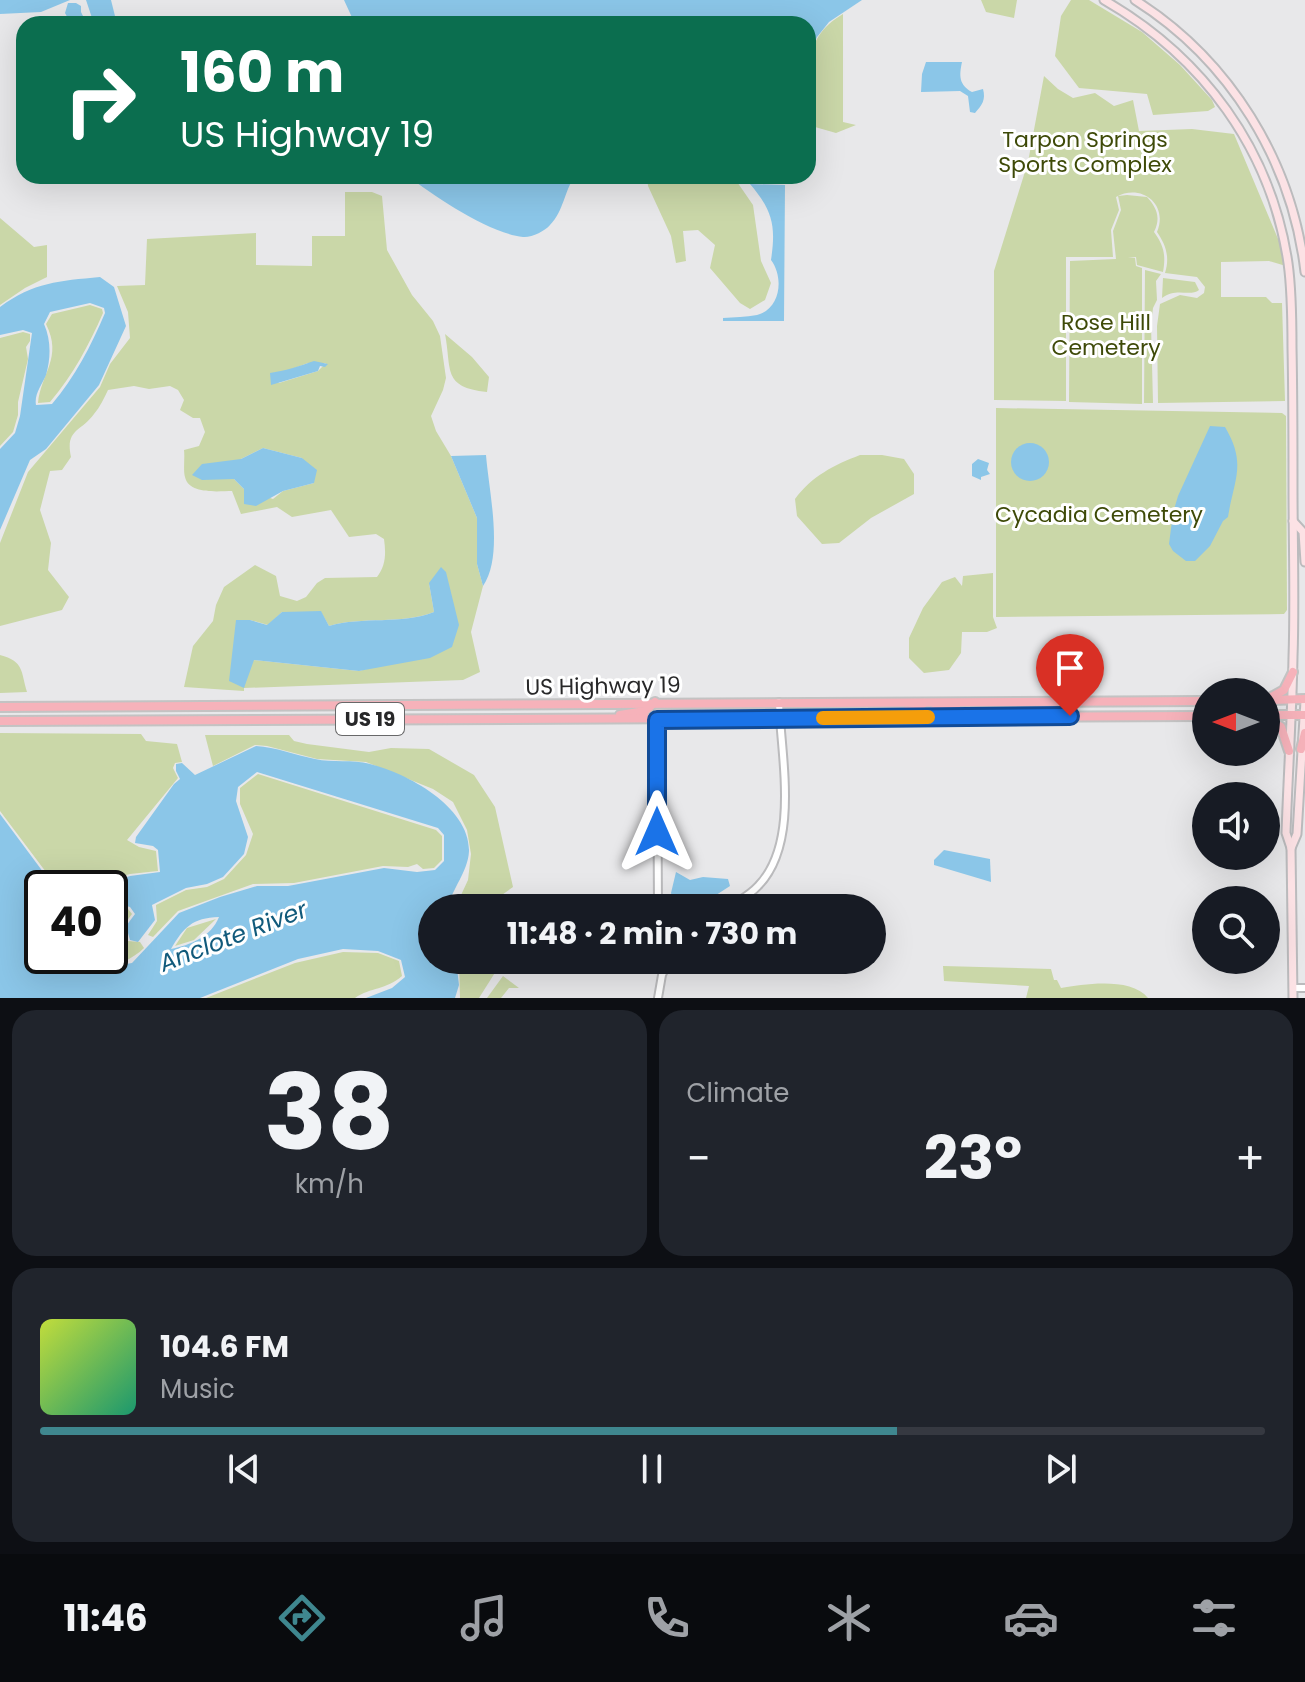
<!DOCTYPE html>
<meta charset="utf-8">
<style>
body{margin:0;font-family:Poppins,sans-serif;background:#20242c;color:#f1f3f6;height:100vh;display:flex;flex-direction:column;font-size:30px;white-space:nowrap}
*{box-sizing:border-box;margin:0}
p{font-size:26px;color:#9ea1a6}
.icon{flex:none;width:44px;height:44px;fill:none;stroke:currentColor;stroke-width:2;stroke-linecap:round;stroke-linejoin:round}
.map{position:relative;height:998px;overflow:hidden}
.drawer{display:flex;flex-direction:column;gap:12px;padding:12px;background:#0d0f14;flex:1}
.drawer>*{flex:none}
.hud{position:absolute;left:16px;top:16px;width:800px;height:168px;border-radius:24px;box-shadow:0 8px 32px #0002;background:#0b6e4f;color:#fff;overflow:hidden}
.needle{width:52px;rotate:270deg}
.buttons{position:absolute;left:1192px;top:678px;display:grid;gap:16px}
.buttons a{display:grid;place-items:center;width:88px;height:88px;border-radius:50%;background:#171b24;box-shadow:0 8px 32px #0002;font-size:40px}
.speed{position:absolute;left:24px;top:870px;display:flex;gap:16px;font-size:40px;font-weight:700;text-align:center}
.speed>*{display:grid;place-content:center;width:104px;height:104px;border-radius:50%;background:#171b24;box-shadow:0 8px 32px #0002;line-height:1}
.speed .limit{border:4px solid #111;border-radius:12px;background:#fff;color:#111}
.pin{position:absolute;display:grid;place-items:center;width:68px;height:68px;color:#fff;margin:-82px -34px;border-radius:50% 50% 50% 0;rotate:-45deg;box-shadow:0 0 8px #0007}
.pin .icon{rotate:45deg}
.me{position:absolute;width:88px;margin:-44px;rotate:0deg;stroke-linejoin:round;filter:drop-shadow(0 0 6px #0008)}
.turn{display:flex;align-items:center;gap:28px;height:168px;padding:0 32px;font-size:36px}
.turn .icon{width:104px;height:104px;stroke-width:2.5}
.turn b{display:block;font-size:56px;line-height:68px}
.big{font-size:60px;font-weight:700;line-height:1.1}
.drawer .widget{flex:1;display:flex;flex-direction:column;justify-content:center;gap:12px;min-width:0;padding:0 28px;border-radius:24px;background:#20242c}
.drawer .dial{align-items:center;gap:0}
.dial b{font-size:104px;line-height:1}
.song{display:flex;align-items:center;gap:24px}
.cover{width:96px;height:96px;border-radius:12px;background:linear-gradient(135deg,hsl(70 70% 55%),hsl(160 70% 35%))}
.played{height:8px;border-radius:4px;background:linear-gradient(90deg,#3f878f 70%,#363941 70%)}
.keys{display:flex;justify-content:space-around;direction:ltr}
.heat{display:flex;justify-content:space-between;align-items:center;font-size:44px;direction:ltr}
.drawer .tiles{flex:1;display:grid;gap:12px;grid-template-columns:1fr 1fr}
.widget:last-child{grid-column:span 2}
.trip{position:absolute;left:418px;top:894px;width:468px;height:80px;border-radius:40px;background:#171b24;box-shadow:0 8px 32px #0002;font-weight:700;line-height:80px;text-align:center}
.tab-bar{display:flex;height:128px;justify-content:space-around;align-items:center;background:#090b0e;color:#9ea1a6}
.tab-bar .icon{width:56px;height:56px}
.tab-bar .on{color:#3f878f}
.tab-bar b{font-size:36px;color:#f1f3f6}
.map>svg:first-child{display:block}
.green{fill:#cad7a8;fill-rule:evenodd}
.water{fill:#8bc6e8;fill-rule:evenodd}
.lines{fill:none;stroke-linecap:round;stroke-linejoin:round}
.tertiary-casing{stroke:#bbbbbd;stroke-width:10}
.secondary-casing{stroke:#bbbbbd;stroke-width:11}
.trunk-casing{stroke:#c3c3c3;stroke-width:12}
.tertiary{stroke:#fff;stroke-width:6}
.secondary{stroke:#fce2e5;stroke-width:7}
.trunk{stroke:#f6b2ba;stroke-width:8}
.route-casing{stroke:#114b97;stroke-width:20}
.route{stroke:#1a73e8;stroke-width:14}
.slow{stroke:#f59e0b;stroke-width:14}
.labels{text-anchor:middle;dominant-baseline:central;stroke-width:6;stroke-linejoin:round;paint-order:stroke}
.shield{fill:#fff;stroke:#686869;stroke-width:2}
.shield-label{font-size:20px;font-weight:bold;fill:#282829}
.park-label{font-size:22px;fill:#3e4a08;stroke:#fff}
.street-label{font-size:22px;fill:#282829;stroke:#fff}
.water-label{font-size:24px;font-style:italic;fill:#115a7b;stroke:#fff}
</style>
<div class="map">
<svg width="1305" height="998" viewBox="0 0 1305 998">
<rect width="100%" height="100%" fill="#e8e8ea"/>
<g class="green">
<path d="M981 0H1017L1014 18 986 12Z"/>
<path d="M1071 0H1089L1142 32 1180 65 1212 100 1215 107 1208 111 1153 115 1147 94 1079 88 1055 56 1061 16Z"/>
<path d="M843 14V122L856 125 836 133 808 125C808 82 799 39 843 14Z"/>
<path d="M1044 76 1058 89 1073 98 1095 93 1114 106 1133 100 1139 131 1192 129 1234 134 1284 253 1286 266 1269 261 1221 262V297H1266L1272 303H1282L1285 401 1158 403 1157 326 1160 304 1180 295 1197 298 1204 293 1205 287 1197 277 1165 273C1170 257 1166 245 1157 232 1169 203 1140 183 1116 197L1119 210 1111 230 1113 257H1066V401L994 400V271L1028 162Z"/>
<path d="M647 176H733L753 205 761 261 771 283 765 300 750 309 740 303 710 268 715 245 698 230 683 231 686 261 676 263 671 236 648 186Z"/>
<path d="M345 192H372L382 196 387 250 412 295 433 321 440 336 446 378 443 390 431 416 436 431 451 456 477 518V564L483 586 471 632 480 672 463 680 244 688V691L184 687 193 646 213 621 216 605 224 587 255 565 276 576 280 596 297 601 306 597 317 583 325 578 377 577C386 566 386 553 384 539L376 534 349 537 331 510 292 517 277 507 241 514 232 491C219 491 189 495 185 477 183 470 185 458 184 450L199 446 205 432 200 418H193L180 410 184 400 178 390 170 386 149 389 134 386 108 390C104 398 100 407 94 414 81 432 65 429 71 457L62 470 50 471 40 510 51 543 48 570 69 597 62 610 0 626V543L28 472 100 387 110 364 130 338 128 312 117 286 145 285 147 239 256 233V265L312 266V236H345ZM308 363H326L318 371 279 383 271 377 275 372H284ZM263 448 302 458 314 483 283 491 273 499 244 489 234 479 241 459ZM429 583 451 647 359 671 253 660 250 620 268 625 282 612H321L329 626C363 616 400 625 434 612Z"/>
<path d="M1127 195 1147 197C1157 208 1161 218 1154 232 1164 246 1166 255 1163 272L1137 265 1136 257 1128 258H1135L1136 266 1142 268V404L1069 402 1070 261 1116 259 1113 231 1121 210 1118 196Z"/>
<path d="M0 218 34 247 47 245V277L25 288 0 305Z"/>
<path d="M1145 270 1161 274 1156 281 1157 300 1153 308 1151 325 1153 403H1144Z"/>
<path d="M1163 278 1195 282 1199 290C1190 297 1176 287 1162 298Z"/>
<path d="M90 305 102 309 103 313C89 345 73 375 50 402L38 403C41 373 63 358 46 324L52 314Z"/>
<path d="M23 332 30 334V341L26 347 28 359 18 402V415L13 432 0 446V338Z"/>
<path d="M445 334 472 357 489 377 487 392C442 387 452 370 445 334Z"/>
<path d="M996 408 1282 413 1286 416 1287 610 1284 614 996 617Z"/>
<path d="M860 455H882L904 459 914 474V494L871 518 839 543 822 544 797 516 795 499C812 476 834 465 860 455Z"/>
<path d="M993 573V617L997 628 987 632H962L961 653 949 670 924 673 909 658V638L923 608 942 582 955 577 962 586 963 576Z"/>
<path d="M0 655C24 661 21 672 27 692L0 693Z"/>
<path d="M0 733 141 734 146 741 177 744 182 762 175 763 173 768 178 778 127 840 139 847 156 851 158 871 130 874 99 883 92 888H58L0 811Z"/>
<path d="M205 735H289L294 741 307 744 369 752 391 748 429 749 474 775 495 807 513 887 499 897 497 908H455L468 880 471 854 467 830 453 802 433 789 366 762 317 759 267 746 255 745 213 766Z"/>
<path d="M258 774 436 830 442 836V860L434 868 423 869 417 864 408 867 383 866 294 883 253 884 178 911 153 937 148 935 157 921 156 905 186 890 207 887 224 879 246 855 253 834 240 804V788Z"/>
<path d="M116 906 128 909 132 914 123 926 128 941 140 942 144 948C130 962 102 973 82 965L79 956H110V911Z"/>
<path d="M216 919 194 940 175 946 187 928Z"/>
<path d="M343 952 378 953 399 961 402 976C386 990 371 987 355 998H206L295 963Z"/>
<path d="M459 960H503L479 998H460Z"/>
<path d="M943 966 1051 969 1054 980H1057L1061 988C1085 984 1131 977 1148 998H1026L1029 986 944 981Z"/>
<path d="M503 976 519 988H509L501 998H487Z"/>
</g>
<g class="water">
<path d="M0 0H70L41 12 0 14Z"/>
<path d="M86 0H111L117 24H94Z"/>
<path d="M344 0H862L829 22 817 37 808 57V24H355Z"/>
<path d="M68 3H76L81 6V12L87 24H71L65 13Z"/>
<path d="M926 62H962C959 76 959 85 972 92L983 89C986 100 982 105 975 113L970 112 968 96 960 91 921 92 922 74Z"/>
<path d="M408 176H575C564 191 564 211 550 225 545 231 531 238 523 237 489 233 435 197 408 176Z"/>
<path d="M750 184 785 185 784 321H723V318C734 317 746 317 757 315 781 309 784 277 771 260 776 226 773 211 750 184Z"/>
<path d="M100 277 114 287 126 326 99 385 46 449 30 460 0 530V449L15 433 20 416 32 333 23 330 0 335V307C34 282 59 281 100 277ZM90 303 104 308 105 313C91 346 75 377 52 404L36 405C34 394 42 385 46 375 51 357 51 340 44 324L50 312Z"/>
<path d="M314 361 328 364 325 367 320 366 318 371 271 385 270 373C284 371 300 366 314 361Z"/>
<path d="M1210 426 1225 427C1247 464 1234 479 1228 517L1223 521 1210 546 1195 561H1186L1173 551 1169 544 1173 513 1178 496Z"/>
<circle cx="1030" cy="462" r="19"/>
<path d="M263 448 302 458 317 470 314 483 283 491 256 506 244 504V489L234 479 202 480 192 475 202 464 241 459Z"/>
<path d="M486 455C489 492 504 556 483 586L477 564V518L451 456Z"/>
<path d="M978 459 989 463 987 470 990 474 981 477V480L972 476V464Z"/>
<path d="M441 567 446 572 459 625 452 647 430 658 359 671 254 660 244 688 229 681 236 620H250L267 625 282 612 321 611 329 626C363 616 401 625 434 612L429 583Z"/>
<path d="M256 746C276 747 295 755 315 759 333 763 352 759 370 764 407 773 470 807 469 851 468 872 452 888 448 908H432V960H456L459 985 455 998H366L392 988 405 977 401 960 378 951 343 949 298 959 200 998H0V814L55 888H42V956H76L80 967 90 970 132 963 179 913 220 897 257 886H288L384 868 417 872 435 870 444 861V835L438 828 257 772 238 787 236 801 248 837 244 854 223 877 207 884 186 888 152 905 155 920 138 942 130 940 126 926 135 914 130 907 116 903 110 908V888H95L130 876 160 872 158 850 153 846 135 843 136 837 174 784 180 779 176 771V764L182 763 195 775ZM219 917C211 937 190 945 171 949 184 927 192 918 219 917Z"/>
<path d="M944 850 990 859 991 882 934 865V860Z"/>
<path d="M676 872 690 880 703 877 728 879 730 886 696 908H676L671 893Z"/>
</g>
<g class="lines">
<defs>
<g id="tertiary">
<path d="M657 720 658 908"/>
<path d="M728 908C738 901 750 895 758 886 800 843 781 757 779 702"/>
<path d="M1293 988H1305"/>
<path d="M658 998 662 975 669 960"/>
</g>
<g id="secondary">
<path d="M1104 0C1203 57 1271 149 1288 263 1292 291 1292 320 1292 348 1293 395 1293 441 1293 487 1293 544 1295 601 1293 657 1292 716 1288 774 1286 833L1291 848 1293 998"/>
<path d="M1135 0C1230 60 1292 161 1305 272"/>
<path d="M1293 521 1303 532 1305 562"/>
<path d="M1291 848 1297 834 1305 701"/>
</g>
<g id="trunk">
<path d="M1266 700 1284 690 1293 672"/>
<path d="M1271 700 1305 699"/>
<path d="M0 707 1206 701"/>
<path d="M890 714 914 710 924 703"/>
<path d="M620 715 645 711 655 702"/>
<path d="M1266 715H1305"/>
<path d="M924 717 934 710 956 707"/>
<path d="M1266 718 1281 727 1289 751"/>
<path d="M0 721 1206 716"/>
<path d="M1301 749 1305 733"/>
</g>
</defs>
<use href="#tertiary" class="tertiary-casing"/>
<use href="#secondary" class="secondary-casing"/>
<use href="#trunk" class="trunk-casing"/>
<use href="#tertiary" class="tertiary"/>
<use href="#secondary" class="secondary"/>
<use href="#trunk" class="trunk"/>
</g>
<g class="lines">
<defs>
<path id="route" d="M657 832V720L1070 716"/>
</defs>
<use href="#route" class="route-casing"/>
<use href="#route" class="route"/>
<path class="slow" d="M823 718 928 717"/>
</g>
<g class="labels">
<rect class="shield" x="336" y="703" width="68" height="32" rx="6"/>
<g class="shield-label">
<text x="370" y="719">US 19</text>
</g>
<g class="park-label">
<text x="1085" y="139">Tarpon Springs<tspan x="1085" dy="25">Sports Complex</tspan></text>
<text x="1106" y="322">Rose Hill<tspan x="1106" dy="25">Cemetery</tspan></text>
<text x="1099" y="514">Cycadia Cemetery</text>
</g>
<g class="street-label">
<text transform="translate(603 686) rotate(-1)">US Highway 19</text>
</g>
<g class="water-label">
<text transform="translate(233 936) rotate(-21)">Anclote River</text>
</g>
</g>
</svg>
<div class="buttons">
<a><svg class="needle" viewBox="-14 -14 28 28"><path d="M0-13l5 13h-10z" fill="#e53935"/><path d="M0 13l5-13h-10z" fill="#9ea1a6"/></svg></a>
<a><svg class="icon" aria-label="sound" viewBox="0 0 24 24"><path d="M4 9h4l5-4v14l-5-4H4zM17 9q2 3 0 6"/></svg></a>
<a><svg class="icon" aria-label="search" viewBox="0 0 24 24"><circle cx="10" cy="10" r="6"/><path d="M15 15l6 6"/></svg></a>
</div>
<div class="speed"><div class="limit">40</div></div>
<div class="pin" style="left:1070px;top:716px;background:#d93025"><svg class="icon" aria-label="arrive" viewBox="0 0 24 24"><path d="M6 21V4h12l-3 4 3 4H6"/></svg></div>
<svg class="me" style="left:657px;top:832px" viewBox="-20 -20 40 40"><path d="M0-17L14 15 0 8-14 15z" fill="#1a73e8" stroke="#fff" stroke-width="4"/></svg>
<div class="trip">11:48 · 2 min · 730 m</div>
<div class="hud">
<div class="turn"><svg class="icon" aria-label="right" viewBox="0 0 24 24"><path d="M7 20v-9h11M14 6l5 5-5 5"/></svg><div><b>160 m</b>US Highway 19</div></div>
</div>
</div>
<section class="drawer">
<div class="tiles">
<div class="widget dial"><b>38</b><p>km/h</p></div>
<div class="widget"><p>Climate</p>
<div class="heat"><a>−</a><b class="big">23°</b><a>+</a></div>
</div>
<div class="widget">
<div class="song"><i class="cover"></i><div><b>104.6 FM</b><p>Music</p></div></div>
<div class="played"></div>
<div class="keys"><svg class="icon" aria-label="previous" viewBox="0 0 24 24"><path d="M18 5L8 12l10 7zM5 5v14"/></svg><svg class="icon" aria-label="pause" viewBox="0 0 24 24"><path d="M8 5v14M16 5v14"/></svg><svg class="icon" aria-label="next" viewBox="0 0 24 24"><path d="M6 5l10 7-10 7zM19 5v14"/></svg></div>
</div>
</div>
</section>
<nav class="tab-bar">
<b>11:46</b>
<svg class="icon on" aria-label="directions" viewBox="0 0 24 24"><path d="M12 3l9 9-9 9-9-9zM9 14v-3h6M13 9l2 2-2 2"/></svg>
<svg class="icon" aria-label="music" viewBox="0 0 24 24"><path d="M9 18V5l10-2v13"/><circle cx="6" cy="18" r="3"/><circle cx="16" cy="16" r="3"/></svg>
<svg class="icon" aria-label="phone" viewBox="0 0 24 24"><path d="M5 4h4l2 5-3 2q2 4 5 5l2-3 5 2v4C11 20 4 13 5 4z"/></svg>
<svg class="icon" aria-label="climate" viewBox="0 0 24 24"><path d="M12 3v18M4 7l16 10M4 17L20 7"/></svg>
<svg class="icon" aria-label="car" viewBox="0 0 24 24"><path d="M5 17H2v-5l4-1 3-4h7l3 4 3 1v5h-3M9 17h6M6 11h13"/><circle cx="7" cy="17" r="2"/><circle cx="17" cy="17" r="2"/></svg>
<svg class="icon" aria-label="filters" viewBox="0 0 24 24"><path d="M4 7h16M4 17h16"/><circle cx="9" cy="7" r="2"/><circle cx="15" cy="17" r="2"/></svg>
</nav>
